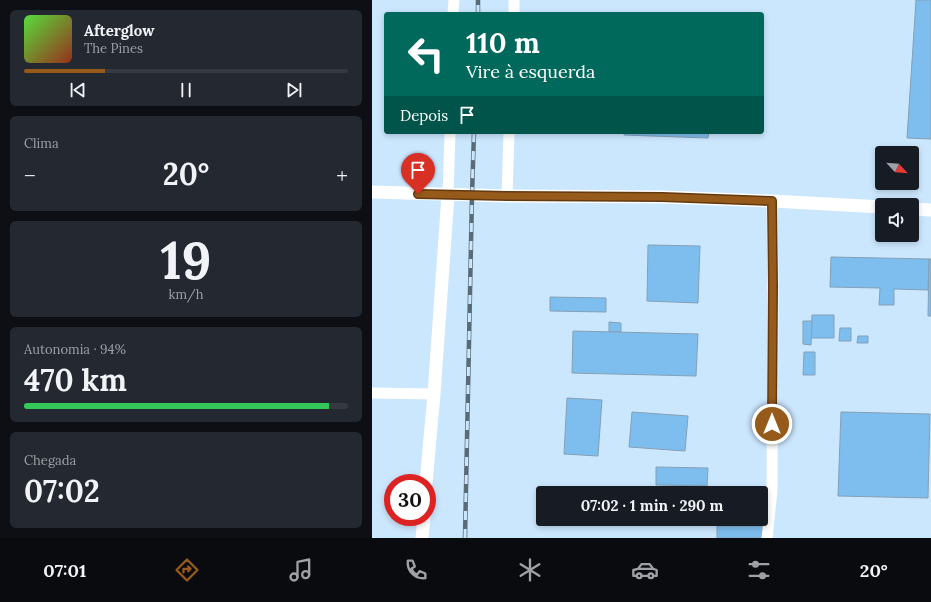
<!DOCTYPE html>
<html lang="pt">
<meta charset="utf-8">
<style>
body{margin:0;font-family:Lora,serif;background:#242831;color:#f1f3f6;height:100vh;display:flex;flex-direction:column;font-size:15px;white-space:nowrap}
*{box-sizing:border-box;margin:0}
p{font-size:13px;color:#9ea1a6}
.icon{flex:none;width:22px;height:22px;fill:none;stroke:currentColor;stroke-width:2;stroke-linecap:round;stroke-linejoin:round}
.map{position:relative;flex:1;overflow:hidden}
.side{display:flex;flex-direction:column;gap:10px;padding:10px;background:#0d0f14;width:372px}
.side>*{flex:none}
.top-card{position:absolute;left:12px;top:12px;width:380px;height:122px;border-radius:4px;box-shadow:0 2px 6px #0003;background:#00695c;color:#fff;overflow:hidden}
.needle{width:26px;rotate:116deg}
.tools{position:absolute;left:503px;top:146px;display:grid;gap:8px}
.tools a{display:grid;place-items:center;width:44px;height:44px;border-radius:4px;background:#171b24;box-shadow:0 2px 6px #0003;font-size:20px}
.speed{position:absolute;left:12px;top:474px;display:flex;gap:8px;font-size:20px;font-weight:700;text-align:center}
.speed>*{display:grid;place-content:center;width:52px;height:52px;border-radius:50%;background:#171b24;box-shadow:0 2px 6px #0003;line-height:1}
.speed .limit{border:6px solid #d22;background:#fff;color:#111}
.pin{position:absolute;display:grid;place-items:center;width:34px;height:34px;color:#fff;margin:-41px -17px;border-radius:50% 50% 50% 0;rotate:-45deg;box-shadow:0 0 4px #0007}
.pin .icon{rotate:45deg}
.me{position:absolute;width:44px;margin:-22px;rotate:0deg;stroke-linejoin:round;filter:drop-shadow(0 0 3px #0008)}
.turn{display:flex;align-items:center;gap:14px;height:84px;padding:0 16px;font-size:18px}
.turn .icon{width:52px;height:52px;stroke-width:2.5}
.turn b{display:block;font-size:28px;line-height:34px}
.then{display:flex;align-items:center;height:38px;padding:0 16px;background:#0003;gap:8px;font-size:15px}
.big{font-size:30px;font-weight:800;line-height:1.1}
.side .card{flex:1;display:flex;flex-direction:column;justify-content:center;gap:6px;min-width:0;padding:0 14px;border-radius:6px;background:#242831}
.side .dial{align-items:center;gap:0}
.dial b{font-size:52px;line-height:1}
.song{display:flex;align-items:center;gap:12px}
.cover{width:48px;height:48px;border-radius:6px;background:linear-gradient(135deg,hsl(110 70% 55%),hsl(10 70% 35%))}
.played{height:4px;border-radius:2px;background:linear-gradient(90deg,#965a1a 25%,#363941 25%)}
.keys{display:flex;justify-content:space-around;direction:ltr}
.heat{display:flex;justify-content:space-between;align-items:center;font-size:22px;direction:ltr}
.charge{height:6px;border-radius:3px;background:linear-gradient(90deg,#34c759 94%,#363941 0)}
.trip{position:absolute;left:164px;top:486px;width:232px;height:40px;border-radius:4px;background:#171b24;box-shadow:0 2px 6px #0003;font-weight:800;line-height:40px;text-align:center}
.dock{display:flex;height:64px;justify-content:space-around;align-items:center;background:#090b0e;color:#9ea1a6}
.dock .icon{width:28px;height:28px}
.dock .on{color:#965a1a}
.dock b{font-size:18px;color:#f1f3f6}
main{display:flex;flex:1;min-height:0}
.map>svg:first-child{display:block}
.building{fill:#7dbeef;stroke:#85a0b5}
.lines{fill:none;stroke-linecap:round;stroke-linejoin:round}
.minor{stroke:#fff;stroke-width:11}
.tertiary{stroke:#fff;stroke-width:13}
.rail-casing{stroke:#5a6b78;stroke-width:4.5}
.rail{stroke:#cbe7fe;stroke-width:3;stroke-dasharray:9;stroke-linecap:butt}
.route-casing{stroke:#623a11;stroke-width:10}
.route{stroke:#965a1a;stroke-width:7}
</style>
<main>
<section class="side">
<div class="card">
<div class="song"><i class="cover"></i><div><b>Afterglow</b><p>The Pines</p></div></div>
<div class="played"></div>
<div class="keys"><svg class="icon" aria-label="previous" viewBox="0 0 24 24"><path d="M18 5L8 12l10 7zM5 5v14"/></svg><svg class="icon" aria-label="pause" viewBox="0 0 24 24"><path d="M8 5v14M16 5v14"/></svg><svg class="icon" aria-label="next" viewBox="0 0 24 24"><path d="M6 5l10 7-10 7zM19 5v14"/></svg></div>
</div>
<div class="card"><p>Clima</p>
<div class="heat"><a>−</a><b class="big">20°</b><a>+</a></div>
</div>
<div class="card dial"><b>19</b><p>km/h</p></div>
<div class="card"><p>Autonomia · 94%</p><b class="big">470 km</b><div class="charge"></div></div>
<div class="card"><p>Chegada</p><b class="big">07:02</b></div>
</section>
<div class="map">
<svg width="559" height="538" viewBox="0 0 559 538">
<rect width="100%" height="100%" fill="#cbe7fe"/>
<g class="building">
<path d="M544 0H559V139L535 138Z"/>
<path d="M252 132H337L336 138 252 135Z"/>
<path d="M276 245 328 246 326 303 275 301Z"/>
<path d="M459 257 557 259 556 290 522 289V305H507L508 288 458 287Z"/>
<path d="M557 259H559V316H556Z"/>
<path d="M178 297 234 298V312L178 311Z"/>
<path d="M440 315H462V338H439Z"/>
<path d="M431 321H440L439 345 431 344Z"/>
<path d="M237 322 249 323V332H237Z"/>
<path d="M468 328H479V341H467Z"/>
<path d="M201 331 326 334 324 376 200 373Z"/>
<path d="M486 336H496V343H485Z"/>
<path d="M432 352H443V375H431Z"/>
<path d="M195 398 230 400 226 456 192 454Z"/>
<path d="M260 412 316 416 313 451 257 447Z"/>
<path d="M469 412 558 414 556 498 466 496Z"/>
<path d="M284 467 336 468 335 486 284 485Z"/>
<path d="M345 526H391L390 538H345Z"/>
</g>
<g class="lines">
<g class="minor">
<path d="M81 14 82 0"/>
<path d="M142 14V0"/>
<path d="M76 195 78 132"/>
<path d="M135 196 137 132"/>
<path d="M0 393 62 394"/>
<path d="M395 538 400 491 401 286 400 201"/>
</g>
<g class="tertiary">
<path d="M0 192 135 196 290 197 400 201 510 207"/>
<path d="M540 209 559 210"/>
<path d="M54 483 62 394 76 195"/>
<path d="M50 538 52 517"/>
</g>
<defs>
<g id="rail">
<path d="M106 14V0"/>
<path d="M93 538 100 195 102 132"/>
</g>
</defs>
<use href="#rail" class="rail-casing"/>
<use href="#rail" class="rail"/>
</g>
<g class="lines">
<defs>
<path id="route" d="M46 194 135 196 290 197 400 201 401 286 400 424"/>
</defs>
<use href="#route" class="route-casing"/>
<use href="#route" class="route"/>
</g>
</svg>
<div class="tools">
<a><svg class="needle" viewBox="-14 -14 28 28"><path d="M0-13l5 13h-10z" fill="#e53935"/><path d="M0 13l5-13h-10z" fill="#9ea1a6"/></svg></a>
<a><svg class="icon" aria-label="sound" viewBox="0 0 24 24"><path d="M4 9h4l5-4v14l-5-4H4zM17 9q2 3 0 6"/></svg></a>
</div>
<div class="speed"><div class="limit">30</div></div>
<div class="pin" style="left:46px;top:194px;background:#d93025"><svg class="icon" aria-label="arrive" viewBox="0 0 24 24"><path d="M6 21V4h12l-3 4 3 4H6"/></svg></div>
<svg class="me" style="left:400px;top:424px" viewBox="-20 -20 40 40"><circle r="17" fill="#965a1a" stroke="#fff" stroke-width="3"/><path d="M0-11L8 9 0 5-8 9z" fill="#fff"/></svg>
<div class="trip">07:02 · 1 min · 290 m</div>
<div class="top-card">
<div class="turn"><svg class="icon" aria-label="left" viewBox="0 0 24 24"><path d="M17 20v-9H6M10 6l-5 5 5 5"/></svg><div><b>110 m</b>Vire à esquerda</div></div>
<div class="then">Depois<svg class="icon" aria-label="arrive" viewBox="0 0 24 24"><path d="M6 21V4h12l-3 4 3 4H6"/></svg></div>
</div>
</div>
</main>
<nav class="dock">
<b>07:01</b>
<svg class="icon on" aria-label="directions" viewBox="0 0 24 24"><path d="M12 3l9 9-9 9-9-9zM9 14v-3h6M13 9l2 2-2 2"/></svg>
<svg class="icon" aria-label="music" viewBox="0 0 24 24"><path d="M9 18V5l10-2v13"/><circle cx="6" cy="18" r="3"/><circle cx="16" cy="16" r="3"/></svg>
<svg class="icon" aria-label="phone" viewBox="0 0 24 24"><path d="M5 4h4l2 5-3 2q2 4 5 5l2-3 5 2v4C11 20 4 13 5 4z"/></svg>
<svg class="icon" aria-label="climate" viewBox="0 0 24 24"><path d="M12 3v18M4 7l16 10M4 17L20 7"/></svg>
<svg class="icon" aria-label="car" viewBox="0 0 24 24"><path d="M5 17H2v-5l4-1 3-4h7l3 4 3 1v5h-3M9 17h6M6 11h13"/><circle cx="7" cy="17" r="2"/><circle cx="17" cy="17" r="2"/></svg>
<svg class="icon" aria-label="filters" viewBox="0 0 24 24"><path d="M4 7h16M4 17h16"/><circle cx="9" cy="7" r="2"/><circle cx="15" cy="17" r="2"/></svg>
<b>20°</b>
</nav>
